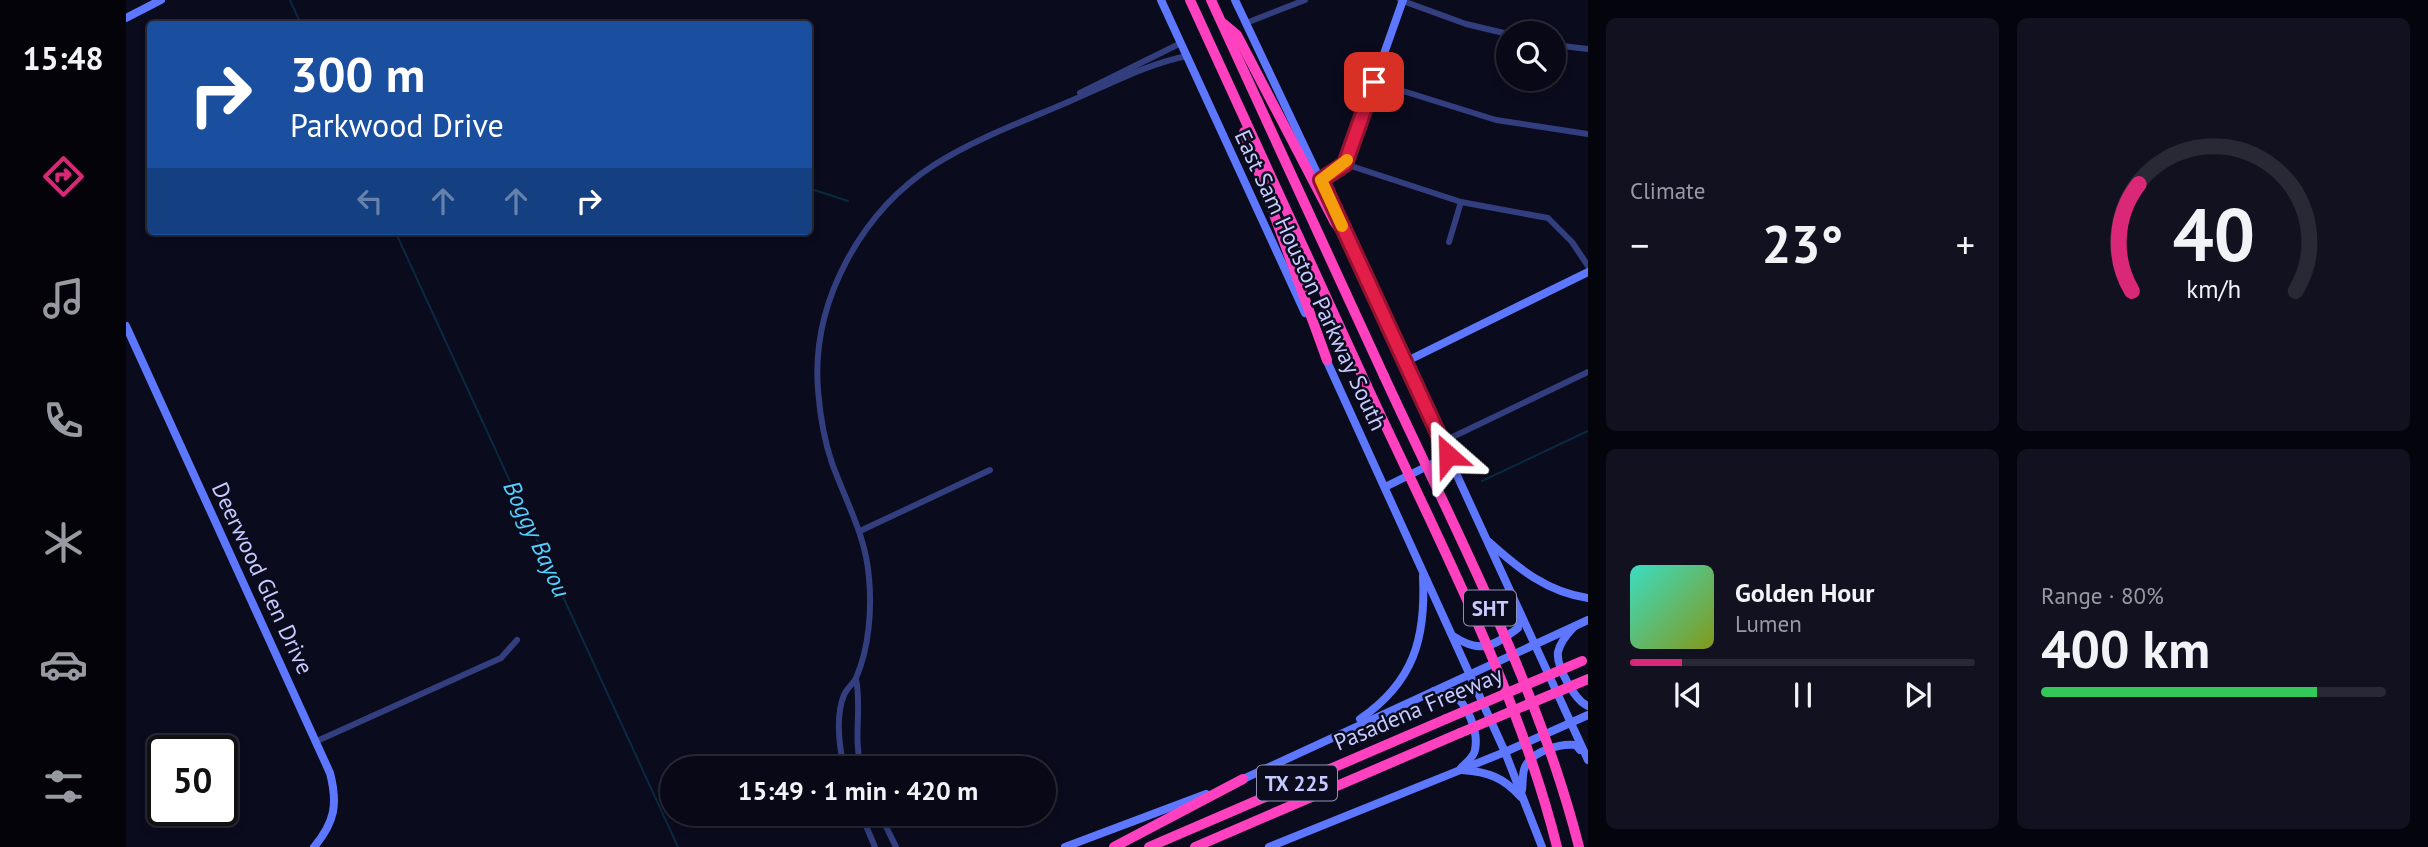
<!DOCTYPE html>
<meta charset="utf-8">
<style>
body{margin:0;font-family:"PT Sans",sans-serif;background:#11111f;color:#f1f3f6;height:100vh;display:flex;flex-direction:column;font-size:26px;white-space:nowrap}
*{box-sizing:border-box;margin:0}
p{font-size:23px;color:#989aa1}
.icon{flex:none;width:38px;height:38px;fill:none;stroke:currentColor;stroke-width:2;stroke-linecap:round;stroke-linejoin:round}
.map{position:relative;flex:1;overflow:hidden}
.side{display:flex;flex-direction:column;gap:18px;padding:18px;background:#04040c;width:840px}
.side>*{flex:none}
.guide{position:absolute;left:21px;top:21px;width:665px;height:214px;border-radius:7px;box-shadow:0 4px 10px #0003,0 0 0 2px #292935;background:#1a4fa0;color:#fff;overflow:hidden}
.controls{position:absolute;left:1370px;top:21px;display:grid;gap:14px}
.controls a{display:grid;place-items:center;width:70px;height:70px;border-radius:50%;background:#080816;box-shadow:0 4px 10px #0003,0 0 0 2px #292935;font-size:35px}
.speed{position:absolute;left:21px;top:735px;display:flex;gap:14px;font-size:35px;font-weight:700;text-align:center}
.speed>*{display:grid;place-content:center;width:91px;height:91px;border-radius:50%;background:#080816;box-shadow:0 4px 10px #0003,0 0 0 2px #292935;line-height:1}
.speed .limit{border:4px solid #111;border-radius:10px;background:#fff;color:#111}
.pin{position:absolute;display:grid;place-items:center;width:60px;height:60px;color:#fff;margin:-30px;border-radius:14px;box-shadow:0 4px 10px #0006}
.me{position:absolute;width:77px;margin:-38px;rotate:335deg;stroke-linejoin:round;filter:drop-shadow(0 0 5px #0008)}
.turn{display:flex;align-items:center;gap:24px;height:147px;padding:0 28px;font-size:32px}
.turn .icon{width:91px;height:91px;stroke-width:2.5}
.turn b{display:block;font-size:49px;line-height:60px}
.lanes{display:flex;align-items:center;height:66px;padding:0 28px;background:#0003;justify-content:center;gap:35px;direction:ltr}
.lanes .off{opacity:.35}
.big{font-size:52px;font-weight:800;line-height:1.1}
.side .tile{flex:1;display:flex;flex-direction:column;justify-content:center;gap:10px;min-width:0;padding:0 24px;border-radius:10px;background:#11111f}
.side .dial{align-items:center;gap:0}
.dial svg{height:182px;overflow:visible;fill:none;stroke:#292935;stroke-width:7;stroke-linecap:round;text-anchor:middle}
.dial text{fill:#f1f3f6;stroke:none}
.song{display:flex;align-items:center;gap:21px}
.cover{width:84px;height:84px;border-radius:10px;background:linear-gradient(135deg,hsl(170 70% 55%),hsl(70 70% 35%))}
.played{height:7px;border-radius:4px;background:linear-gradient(90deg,#db2777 15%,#292935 15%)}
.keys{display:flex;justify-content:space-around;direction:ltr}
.heat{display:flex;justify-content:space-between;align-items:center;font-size:38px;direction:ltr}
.charge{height:10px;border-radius:5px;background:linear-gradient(90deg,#34c759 80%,#292935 0)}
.side .tiles{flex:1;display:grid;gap:18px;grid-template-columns:repeat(2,1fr)}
.trip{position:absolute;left:534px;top:756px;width:396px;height:70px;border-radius:35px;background:#080816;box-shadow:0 4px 10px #0003,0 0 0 2px #292935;font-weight:800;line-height:70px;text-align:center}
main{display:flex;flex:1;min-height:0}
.tabs{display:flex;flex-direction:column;width:126px;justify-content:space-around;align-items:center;background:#030309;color:#989aa1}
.tabs .icon{width:49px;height:49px}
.tabs .on{color:#db2777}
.tabs b{font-size:32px;color:#f1f3f6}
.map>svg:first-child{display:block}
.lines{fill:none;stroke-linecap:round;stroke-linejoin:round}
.stream{stroke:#092a42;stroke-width:2}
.street{stroke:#333e7f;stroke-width:6}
.secondary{stroke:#5d77ff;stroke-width:8}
.highway{stroke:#ff41bf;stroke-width:10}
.highway-bridge{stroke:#ff41bf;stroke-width:10}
.route-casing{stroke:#92132f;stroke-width:18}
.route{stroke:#e11d48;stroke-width:12}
.slow{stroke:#f59e0b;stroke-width:12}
.labels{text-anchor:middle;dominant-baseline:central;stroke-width:5;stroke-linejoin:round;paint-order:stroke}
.shield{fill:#0a0b1d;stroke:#8e91bb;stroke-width:2}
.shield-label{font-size:21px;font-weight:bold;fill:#c6caff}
.street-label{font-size:23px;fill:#c6caff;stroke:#0a0b1d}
.water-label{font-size:24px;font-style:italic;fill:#54d0ff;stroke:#0a0b1d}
</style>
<main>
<nav class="tabs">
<b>15:48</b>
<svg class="icon on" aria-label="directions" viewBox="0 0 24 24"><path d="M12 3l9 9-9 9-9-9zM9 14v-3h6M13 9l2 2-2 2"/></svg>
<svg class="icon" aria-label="music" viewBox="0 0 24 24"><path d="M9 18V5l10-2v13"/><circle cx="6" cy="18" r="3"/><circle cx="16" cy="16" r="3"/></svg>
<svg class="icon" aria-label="phone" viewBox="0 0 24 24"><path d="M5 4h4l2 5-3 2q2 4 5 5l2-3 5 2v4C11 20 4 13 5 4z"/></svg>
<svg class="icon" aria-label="climate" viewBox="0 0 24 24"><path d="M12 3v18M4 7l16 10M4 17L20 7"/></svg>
<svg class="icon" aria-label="car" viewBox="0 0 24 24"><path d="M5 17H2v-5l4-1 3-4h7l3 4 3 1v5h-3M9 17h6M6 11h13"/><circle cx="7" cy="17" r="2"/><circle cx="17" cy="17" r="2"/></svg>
<svg class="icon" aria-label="filters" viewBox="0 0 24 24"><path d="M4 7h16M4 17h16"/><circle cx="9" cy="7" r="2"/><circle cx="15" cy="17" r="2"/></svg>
</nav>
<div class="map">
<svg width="1462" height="847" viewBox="0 0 1462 847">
<rect width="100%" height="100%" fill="#0a0b1d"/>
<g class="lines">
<g class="stream">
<path d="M164 0 175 24"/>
<path d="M682 188 722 201"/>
<path d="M269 231 552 847"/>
<path d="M1356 481 1462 431"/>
</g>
<g class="street">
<path d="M1274 0 1340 24 1382 34"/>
<path d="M1120 23 1179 0"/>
<path d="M1428 45 1462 49"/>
<path d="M1248 82 1370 120 1462 134"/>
<path d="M954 93 1055 43"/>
<path d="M1219 164 1335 202 1422 218 1446 242 1462 266"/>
<path d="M1323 242 1335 202"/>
<path d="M1316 442 1462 372"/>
<path d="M734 531 864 470"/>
<path d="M730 679C736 708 727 736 735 768"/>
<path d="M191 741 375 658 391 640"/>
<path d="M718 768C713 745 709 717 718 695 721 688 727 684 730 678 743 649 746 609 743 578 740 536 720 502 706 463 698 440 694 415 692 390 685 302 735 212 808 165 849 139 898 121 942 102 980 86 1020 64 1061 56"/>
<path d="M735 814 749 847"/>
<path d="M754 814 770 847"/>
</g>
<g class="secondary">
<path d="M1035 0 1179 313"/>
<path d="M1109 0 1217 228"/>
<path d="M0 18 35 0"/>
<path d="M1195 180 1219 164 1277 0"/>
<path d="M1224 243 1462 760"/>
<path d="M0 326 204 773C212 804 209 822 188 847"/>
<path d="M1199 357 1379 752 1416 847"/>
<path d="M1279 362 1462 272"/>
<path d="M1259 487 1322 456"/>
<path d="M1363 542C1393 569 1421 592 1462 598"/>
<path d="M1448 627C1441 634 1434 643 1432 652 1430 666 1449 701 1462 706"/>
<path d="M1327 636C1354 654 1367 647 1392 628L1394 614"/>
<path d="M1308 691 1326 692C1341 705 1353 730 1349 750 1348 757 1340 763 1335 768"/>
<path d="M1234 719C1288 682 1300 638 1297 576"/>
<path d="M1336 770C1362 772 1377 777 1395 797"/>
<path d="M1115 780 1462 620"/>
<path d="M1396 790C1397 783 1396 773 1399 767 1406 751 1435 743 1450 745L1454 750"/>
<path d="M939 847 1080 794"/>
<path d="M1143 847 1379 752 1462 715"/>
</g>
<g class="highway">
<path d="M1064 0 1241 386"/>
<path d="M1085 0 1258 376"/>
<path d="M1098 24 1111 35 1208 221 1227 248"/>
<path d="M1118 132 1201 360"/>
<path d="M988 847 1117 779"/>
<path d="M1023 847 1320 719"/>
<path d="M1069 847 1334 733"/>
</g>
<g class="highway-bridge">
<path d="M1258 376C1328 528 1412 685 1453 847"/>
<path d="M1241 386C1309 533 1392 690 1431 847"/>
<path d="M1320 719 1456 661"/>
<path d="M1334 733 1462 679"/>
</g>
</g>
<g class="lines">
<defs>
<path id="route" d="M1248 82 1219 164 1195 180 1322 455"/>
</defs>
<use href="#route" class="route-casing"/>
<use href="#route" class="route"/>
<path class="slow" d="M1216 226 1195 180 1221 160"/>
</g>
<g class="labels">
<g class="shield">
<rect x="1338" y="590.5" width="52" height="35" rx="5"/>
<rect x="1131" y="765.5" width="80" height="35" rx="5"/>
</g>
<g class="shield-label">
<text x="1364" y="608">SHT</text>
<text x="1171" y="783">TX 225</text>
</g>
<g class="street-label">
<text transform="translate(1185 280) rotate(65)">East Sam Houston Parkway South</text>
<text transform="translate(137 578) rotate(65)">Deerwood Glen Drive</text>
<text transform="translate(1292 708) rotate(-23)">Pasadena Freeway</text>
</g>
<g class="water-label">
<text transform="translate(411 539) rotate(65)">Boggy Bayou</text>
</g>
</g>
</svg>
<div class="controls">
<a><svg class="icon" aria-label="search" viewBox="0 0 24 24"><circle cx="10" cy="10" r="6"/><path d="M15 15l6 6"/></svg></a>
</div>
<div class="speed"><div class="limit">50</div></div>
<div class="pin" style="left:1248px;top:82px;background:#d93025"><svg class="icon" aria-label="arrive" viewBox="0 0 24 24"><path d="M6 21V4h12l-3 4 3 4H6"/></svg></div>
<svg class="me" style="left:1322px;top:455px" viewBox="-20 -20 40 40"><path d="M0-17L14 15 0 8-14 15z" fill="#e11d48" stroke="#fff" stroke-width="4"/></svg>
<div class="trip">15:49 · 1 min · 420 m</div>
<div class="guide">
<div class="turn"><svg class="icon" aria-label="right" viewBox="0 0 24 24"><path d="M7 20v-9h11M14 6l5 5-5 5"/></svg><div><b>300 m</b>Parkwood Drive</div></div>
<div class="lanes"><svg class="icon off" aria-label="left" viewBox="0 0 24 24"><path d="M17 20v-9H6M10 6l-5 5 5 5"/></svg><svg class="icon off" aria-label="ahead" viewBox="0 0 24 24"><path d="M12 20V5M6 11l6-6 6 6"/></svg><svg class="icon off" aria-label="ahead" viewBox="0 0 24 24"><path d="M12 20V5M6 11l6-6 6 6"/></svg><svg class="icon" aria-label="right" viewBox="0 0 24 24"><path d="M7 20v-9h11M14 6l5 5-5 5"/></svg></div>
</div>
</div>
<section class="side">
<div class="tiles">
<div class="tile"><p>Climate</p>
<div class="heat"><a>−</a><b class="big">23°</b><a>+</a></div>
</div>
<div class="tile dial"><svg viewBox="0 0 100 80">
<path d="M14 69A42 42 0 1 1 86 69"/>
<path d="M14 69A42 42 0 0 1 17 22" stroke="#db2777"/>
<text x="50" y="56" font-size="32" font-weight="700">40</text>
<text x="50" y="72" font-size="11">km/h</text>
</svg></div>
<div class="tile">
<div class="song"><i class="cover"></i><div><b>Golden Hour</b><p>Lumen</p></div></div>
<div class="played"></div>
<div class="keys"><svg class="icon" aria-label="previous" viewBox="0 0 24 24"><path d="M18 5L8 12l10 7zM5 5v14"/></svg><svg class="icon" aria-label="pause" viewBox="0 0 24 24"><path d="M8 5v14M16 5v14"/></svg><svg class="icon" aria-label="next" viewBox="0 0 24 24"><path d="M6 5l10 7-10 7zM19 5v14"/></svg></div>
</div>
<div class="tile"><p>Range · 80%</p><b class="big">400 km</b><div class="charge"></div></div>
</div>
</section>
</main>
